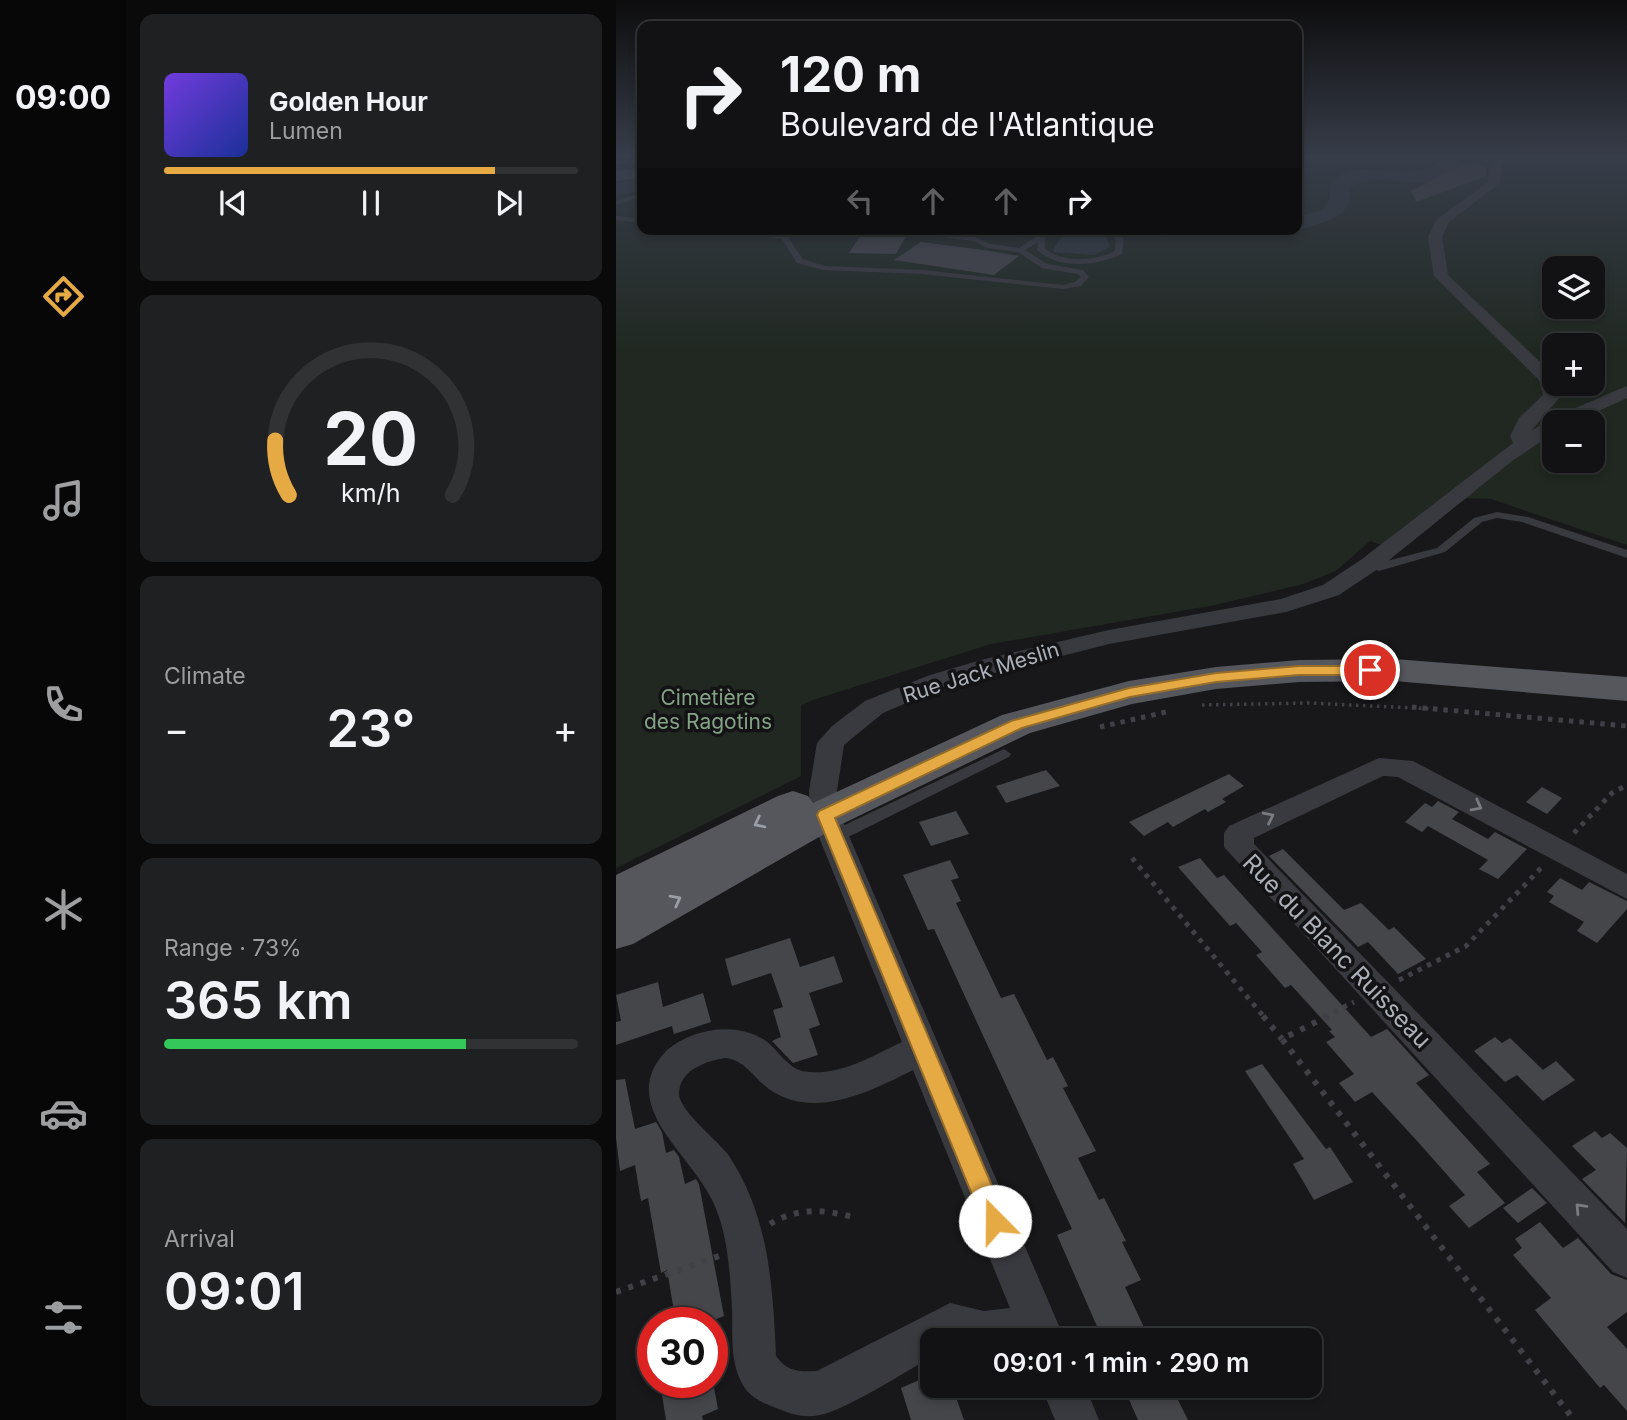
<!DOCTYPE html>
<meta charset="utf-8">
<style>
body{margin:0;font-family:Inter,sans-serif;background:#1f2022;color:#f1f3f6;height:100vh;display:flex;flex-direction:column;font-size:26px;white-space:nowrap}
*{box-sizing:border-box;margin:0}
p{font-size:23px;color:#9c9ea0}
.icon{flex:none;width:38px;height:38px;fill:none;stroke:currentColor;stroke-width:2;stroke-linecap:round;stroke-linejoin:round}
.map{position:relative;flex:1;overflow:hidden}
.drawer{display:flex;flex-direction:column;gap:14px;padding:14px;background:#0a0a0b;width:490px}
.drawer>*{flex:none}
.top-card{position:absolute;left:21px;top:21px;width:665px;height:214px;border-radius:14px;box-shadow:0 4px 10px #0003,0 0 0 2px #313234;background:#121214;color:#f1f3f6;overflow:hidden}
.fabs{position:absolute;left:926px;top:256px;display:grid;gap:14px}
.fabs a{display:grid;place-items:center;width:63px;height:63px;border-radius:14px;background:#121214;box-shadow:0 4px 10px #0003,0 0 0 2px #313234;font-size:35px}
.speed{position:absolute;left:21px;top:1307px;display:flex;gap:14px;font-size:35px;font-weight:700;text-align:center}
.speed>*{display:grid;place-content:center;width:91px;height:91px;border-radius:50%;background:#121214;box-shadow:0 4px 10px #0003,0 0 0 2px #313234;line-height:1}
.speed .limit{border:10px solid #d22;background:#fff;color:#111}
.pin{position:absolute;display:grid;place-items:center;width:60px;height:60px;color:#fff;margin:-30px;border:4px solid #fff;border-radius:50%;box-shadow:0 2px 7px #0007}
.me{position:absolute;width:77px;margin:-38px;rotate:338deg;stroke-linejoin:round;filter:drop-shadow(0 0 5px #0008)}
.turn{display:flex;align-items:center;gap:24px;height:147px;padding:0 28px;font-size:32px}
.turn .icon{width:91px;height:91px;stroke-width:2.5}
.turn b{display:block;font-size:49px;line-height:60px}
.lanes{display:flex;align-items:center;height:66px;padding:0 28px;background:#0003;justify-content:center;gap:35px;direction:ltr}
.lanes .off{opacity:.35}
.big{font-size:52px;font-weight:600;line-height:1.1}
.drawer .widget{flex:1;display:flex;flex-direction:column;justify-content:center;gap:10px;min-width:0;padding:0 24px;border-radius:14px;background:#1f2022}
.drawer .dial{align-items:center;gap:0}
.dial svg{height:182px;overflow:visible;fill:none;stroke:#313234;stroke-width:7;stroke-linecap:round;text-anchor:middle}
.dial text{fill:#f1f3f6;stroke:none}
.song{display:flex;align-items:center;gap:21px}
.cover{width:84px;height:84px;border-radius:10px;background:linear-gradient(135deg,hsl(260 70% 55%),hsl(230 70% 35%))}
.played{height:7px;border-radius:4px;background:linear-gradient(90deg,#e6aa44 80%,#313234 80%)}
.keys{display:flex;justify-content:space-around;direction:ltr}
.heat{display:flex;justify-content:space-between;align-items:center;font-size:38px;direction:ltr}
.charge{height:10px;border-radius:5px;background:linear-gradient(90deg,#34c759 73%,#313234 0)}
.trip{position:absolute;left:304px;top:1328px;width:402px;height:70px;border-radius:14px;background:#121214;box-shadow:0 4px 10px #0003,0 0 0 2px #313234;font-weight:600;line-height:70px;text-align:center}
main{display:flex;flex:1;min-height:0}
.menu{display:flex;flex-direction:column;width:126px;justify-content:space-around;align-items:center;background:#070708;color:#9c9ea0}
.menu .icon{width:49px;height:49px}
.menu .on{color:#e6aa44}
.menu b{font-size:32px;color:#f1f3f6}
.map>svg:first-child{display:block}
.green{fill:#202821;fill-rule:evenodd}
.water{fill:#2f373d}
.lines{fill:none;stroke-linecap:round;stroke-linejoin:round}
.river{fill:#2f373d;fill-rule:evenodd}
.building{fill:#45464a}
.path-far2{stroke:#3f4146;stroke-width:3.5;stroke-dasharray:2.5 4.5;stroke-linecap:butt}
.path-far1{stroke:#3f4146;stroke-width:5;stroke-dasharray:4.5 6;stroke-linecap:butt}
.path{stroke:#3f4146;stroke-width:6;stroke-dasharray:5 8;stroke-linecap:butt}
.service{fill:#393a3f;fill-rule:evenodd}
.minor{fill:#393a3f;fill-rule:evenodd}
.secondary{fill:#47494f;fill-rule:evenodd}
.primary{fill:#55575d;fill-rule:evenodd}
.rail{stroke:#4c4e54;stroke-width:2.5;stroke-dasharray:4.5 3.5;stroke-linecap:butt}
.oneway{stroke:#787b82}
.oneway2{stroke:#9a9ea7}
.route{fill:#e6aa44;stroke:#966e2c;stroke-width:2}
.labels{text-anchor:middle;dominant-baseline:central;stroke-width:7;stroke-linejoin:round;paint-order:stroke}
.street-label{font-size:21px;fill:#abb0b9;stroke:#131315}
.park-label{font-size:21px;fill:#84a285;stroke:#131315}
.near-street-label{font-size:24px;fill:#abb0b9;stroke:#131315}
</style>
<main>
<nav class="menu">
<b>09:00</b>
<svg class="icon on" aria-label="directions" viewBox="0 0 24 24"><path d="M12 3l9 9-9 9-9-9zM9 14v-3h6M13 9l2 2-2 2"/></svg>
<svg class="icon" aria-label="music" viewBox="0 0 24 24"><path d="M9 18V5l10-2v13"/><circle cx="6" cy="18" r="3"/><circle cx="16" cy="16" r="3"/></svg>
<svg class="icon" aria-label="phone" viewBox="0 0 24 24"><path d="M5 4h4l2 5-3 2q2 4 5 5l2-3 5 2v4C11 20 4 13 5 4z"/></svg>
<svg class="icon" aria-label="climate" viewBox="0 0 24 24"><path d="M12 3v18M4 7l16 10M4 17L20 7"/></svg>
<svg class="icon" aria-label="car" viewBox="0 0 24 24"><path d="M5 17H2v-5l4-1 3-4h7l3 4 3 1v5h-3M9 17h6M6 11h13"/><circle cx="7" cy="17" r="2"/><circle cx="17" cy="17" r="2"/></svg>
<svg class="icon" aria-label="filters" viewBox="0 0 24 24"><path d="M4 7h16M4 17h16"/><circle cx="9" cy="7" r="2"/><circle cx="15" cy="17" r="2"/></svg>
</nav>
<section class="drawer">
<div class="widget">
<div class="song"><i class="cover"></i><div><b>Golden Hour</b><p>Lumen</p></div></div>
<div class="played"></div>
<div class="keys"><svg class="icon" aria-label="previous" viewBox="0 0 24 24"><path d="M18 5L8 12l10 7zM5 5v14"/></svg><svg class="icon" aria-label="pause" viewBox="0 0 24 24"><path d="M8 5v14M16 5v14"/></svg><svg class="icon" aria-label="next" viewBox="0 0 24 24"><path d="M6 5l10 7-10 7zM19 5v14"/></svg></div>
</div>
<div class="widget dial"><svg viewBox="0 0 100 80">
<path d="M14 69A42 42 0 1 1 86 69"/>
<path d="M14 69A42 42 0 0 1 8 45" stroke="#e6aa44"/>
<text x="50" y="56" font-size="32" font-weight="700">20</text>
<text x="50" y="72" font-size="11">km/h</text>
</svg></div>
<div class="widget"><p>Climate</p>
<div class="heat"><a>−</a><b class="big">23°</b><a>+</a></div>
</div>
<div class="widget"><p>Range · 73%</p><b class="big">365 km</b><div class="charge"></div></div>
<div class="widget"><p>Arrival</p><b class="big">09:01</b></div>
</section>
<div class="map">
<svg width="1011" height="1420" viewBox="0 0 1011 1420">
<rect width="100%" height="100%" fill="#18181a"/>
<path class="green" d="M681 156H1011V545L875 499 847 498 782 551 754 541 720 571 687 584 599 605 375 644 200 699 185 705V776L0 868V167L26 164V229H681ZM938 268H976V306H938ZM938 345H976V383H938ZM938 422H976V460H938Z"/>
<path class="water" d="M456 229C472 229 490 227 494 247L478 255 437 252C439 245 449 231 456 229Z"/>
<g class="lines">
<g class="river">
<path d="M830 156H850C815 202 787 172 742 183L734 187C736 213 721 218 699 225 691 228 684 231 676 229H681V217C704 210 715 213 714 185 741 149 794 193 830 156Z"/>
<path d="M26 178V190L0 195V183Z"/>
<path d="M521 229H573C564 240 530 240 521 229Z"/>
</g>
</g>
<g class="building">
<path d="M850 162 871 167 870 176 800 202 795 191Z"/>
<path d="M244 236H290L280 254 233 253Z"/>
<path d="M305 242 367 250 403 256 378 275 278 260Z"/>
<path d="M430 770 444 786 390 803 380 786Z"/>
<path d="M613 774 628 786 606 799 610 802 592 812 589 809 557 827 552 822 528 836 513 822Z"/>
<path d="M926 787 946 798 931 814 910 802Z"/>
<path d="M822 801 843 812 836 819 872 839 879 832 911 849 882 879 863 869 872 860 858 852 812 826 806 832 789 822 809 803 816 807Z"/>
<path d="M340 811 353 834 315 846 303 822Z"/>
<path d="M667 849 728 910 745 903 773 930 778 927 810 959 782 974 752 942 742 947 653 856Z"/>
<path d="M584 858 601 878 608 875 755 1037 771 1029 813 1075 800 1083 874 1164 861 1172 889 1203 853 1228 833 1206 849 1195 802 1142 756 1092 739 1102 723 1083 738 1074 710 1042 719 1037 713 1031 716 1030 675 985 669 988 640 955 646 952 620 923 614 926 562 867Z"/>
<path d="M334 860 343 878 335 880 345 901 340 903 385 998 398 994 431 1060 437 1057 452 1086 447 1088 480 1151 462 1158 483 1200 488 1198 510 1241 506 1242 525 1280 509 1287 534 1340H487L441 1235 456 1229 318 929 312 930 287 875Z"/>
<path d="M944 878 966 890 973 882 1011 901V909L981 943 961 931 968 922 933 902 938 896 931 892Z"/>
<path d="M174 938 184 967 218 956 227 982 193 993 204 1025 193 1029 202 1055 177 1063 156 1041 165 1037 157 1010 167 1007 155 973 116 986 109 959Z"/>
<path d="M42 982 47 1007 87 993 95 1022 58 1034 56 1026 0 1045V1022L5 1021 0 995Z"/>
<path d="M879 1037 886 1043 894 1038 927 1070 940 1061 959 1080 927 1101 901 1075 889 1082 858 1051Z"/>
<path d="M646 1064 710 1149 714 1147 737 1182 698 1200 677 1164 688 1159 629 1071Z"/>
<path d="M9 1079 19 1129 40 1122 46 1132 50 1153 58 1150 63 1157 69 1184 80 1179 83 1184 108 1316 90 1323H60L51 1270 45 1273 32 1198 25 1201 19 1165 4 1171 0 1138V1080Z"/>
<path d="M979 1131 986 1138 994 1133 1011 1148 1009 1223 966 1179 980 1170 956 1146Z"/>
<path d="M916 1188 931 1203 902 1223 887 1208Z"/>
<path d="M924 1222 947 1248 962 1238 995 1274 1011 1280V1312L991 1327 1011 1349V1411L988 1385 984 1388 919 1310 935 1298 897 1255 906 1248 899 1239Z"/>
<path d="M317 1374V1386H336L348 1420H295L285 1388Z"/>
<path d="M44 1382H97L102 1409 86 1416 87 1420H50Z"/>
<path d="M507 1386H555L572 1420H522Z"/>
</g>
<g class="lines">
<path class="path-far2" d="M586 705 693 703 820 709"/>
<g class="path-far1">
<path d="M796 707 1011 726"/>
<path d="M484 727 550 712"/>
<path d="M958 833 996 793 1011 785"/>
<path d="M516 858 648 1017"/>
<path d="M783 980 850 946 928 865"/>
<path d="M708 1017 738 1002"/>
</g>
<g class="path">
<path d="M647 1016 666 1039"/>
<path d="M712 1016 666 1039 958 1420"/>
<path d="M154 1224C182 1207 209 1209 240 1218"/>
<path d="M0 1292 103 1256"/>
</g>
<g class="service">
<path d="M26 192V196L0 205V201Z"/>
<path d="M0 216 26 219V223L0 220Z"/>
<path d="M94 229H118L163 234 152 229H167L170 234 192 229 300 230 359 237 374 244 403 248 431 229H439L429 237V249C448 263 479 261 499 251L500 240 490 229H498L508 239 506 254C481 266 443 270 421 250L422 242 409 250 431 264 467 270 473 277 465 286 447 289 306 274 208 270 181 263 166 239ZM199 232 300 234 357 241 372 248 402 252 426 268 461 274 465 277 459 282 447 285 306 270 208 266 187 259 172 238Z"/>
<path d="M881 512 912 517 1011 550V558L906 522 881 518 866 522 829 552 763 571 748 564 754 560 763 563 821 548 858 518Z"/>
<path d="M388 749 395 754 393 757 224 841H212L210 837 212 833Z"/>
</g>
<g class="minor">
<path d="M880 156H892L885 169 884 183 833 222 826 237 832 275 938 375V383H941L945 396 915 431 936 418 1011 386V398L959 422H938V433L896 461 762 569 723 595 670 612 493 644 332 685 267 713 228 745 221 791 224 815 449 1340H317V1356C291 1371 230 1410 204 1415 189 1418 177 1415 163 1409 152 1405 139 1400 131 1391 113 1367 117 1338 116 1309 114 1272 112 1229 94 1196 70 1150 0 1102 51 1050 77 1028 121 1021 150 1041 162 1050 171 1067 186 1071 221 1078 256 1056 286 1042L194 815 193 791 201 743 216 726 249 701 314 675 365 660 493 630 665 599 707 585 746 559 897 443 894 436 903 418 927 395 923 380 818 276 812 237 820 220 872 182 873 169ZM109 1058C130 1060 137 1078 153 1089 198 1121 255 1091 297 1070L394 1308 368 1311 334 1303 201 1371C184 1372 171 1372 160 1356 157 1287 153 1216 113 1156 102 1140 64 1112 63 1094 63 1070 90 1061 109 1058Z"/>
<path d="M763 758 797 761 1011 874V899L782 777 767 776 638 838V844L1011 1229V1278L997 1272 608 847V833L613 826Z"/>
<path d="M425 1386H469L483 1420H439Z"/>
</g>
<path class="secondary" d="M26 168V178L0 181V171Z"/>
<path class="primary" d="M778 659 1011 677V701L778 681 683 682 600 689 516 704 414 733 224 825 17 944 0 949V875L162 796 177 791 192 796 197 803 386 715 513 681 600 667 683 660Z"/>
<path class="rail" d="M0 163 26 160"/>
</g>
<defs><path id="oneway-chevron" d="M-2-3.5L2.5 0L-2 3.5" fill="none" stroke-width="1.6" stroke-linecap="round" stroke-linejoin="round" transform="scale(1.75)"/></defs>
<g class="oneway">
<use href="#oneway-chevron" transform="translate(861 806) rotate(28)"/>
<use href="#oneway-chevron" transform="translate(653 817) rotate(-26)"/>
<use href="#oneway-chevron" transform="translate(964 1208) rotate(-133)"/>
</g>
<g class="oneway2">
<use href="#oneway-chevron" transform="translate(143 823) rotate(153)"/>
<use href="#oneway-chevron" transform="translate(60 900) rotate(-28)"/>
</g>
<linearGradient id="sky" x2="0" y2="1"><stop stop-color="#0d0d0e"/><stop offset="0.44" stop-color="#373d49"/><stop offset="1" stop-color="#373d49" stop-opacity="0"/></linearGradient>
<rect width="1011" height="355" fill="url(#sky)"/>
<path class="route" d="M683 666H754L762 670 754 675H683L600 682 514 697 406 728 219 818 391 1221 387 1229 379 1232 370 1229 201 815 203 811 395 721 513 688 600 673Z"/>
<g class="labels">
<g class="street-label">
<text transform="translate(365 672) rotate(-17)">Rue Jack Meslin</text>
</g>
<g class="park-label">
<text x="92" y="697">Cimetière<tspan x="92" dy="24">des Ragotins</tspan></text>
</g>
<g class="near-street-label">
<text transform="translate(721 951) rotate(46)">Rue du Blanc Ruisseau</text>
</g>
</g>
</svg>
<div class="fabs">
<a><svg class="icon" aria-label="layers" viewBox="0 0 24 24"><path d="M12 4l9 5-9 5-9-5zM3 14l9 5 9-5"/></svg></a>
<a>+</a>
<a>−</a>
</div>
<div class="speed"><div class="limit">30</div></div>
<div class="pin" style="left:754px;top:670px;background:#d93025"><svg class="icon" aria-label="arrive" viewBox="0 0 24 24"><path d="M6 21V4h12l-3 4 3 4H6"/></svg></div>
<svg class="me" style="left:379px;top:1221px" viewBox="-20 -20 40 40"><circle r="19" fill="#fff"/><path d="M0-13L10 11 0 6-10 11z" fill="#e6aa44"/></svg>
<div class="trip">09:01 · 1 min · 290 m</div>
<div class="top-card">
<div class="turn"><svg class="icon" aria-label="right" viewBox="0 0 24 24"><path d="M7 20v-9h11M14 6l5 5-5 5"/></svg><div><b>120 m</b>Boulevard de l'Atlantique</div></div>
<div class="lanes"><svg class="icon off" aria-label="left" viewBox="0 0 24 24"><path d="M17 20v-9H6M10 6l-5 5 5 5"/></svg><svg class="icon off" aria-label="ahead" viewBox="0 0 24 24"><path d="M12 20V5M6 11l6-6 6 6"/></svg><svg class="icon off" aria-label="ahead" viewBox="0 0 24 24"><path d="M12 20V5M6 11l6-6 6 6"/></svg><svg class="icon" aria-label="right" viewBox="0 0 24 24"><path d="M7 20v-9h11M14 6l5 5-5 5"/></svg></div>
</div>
</div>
</main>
